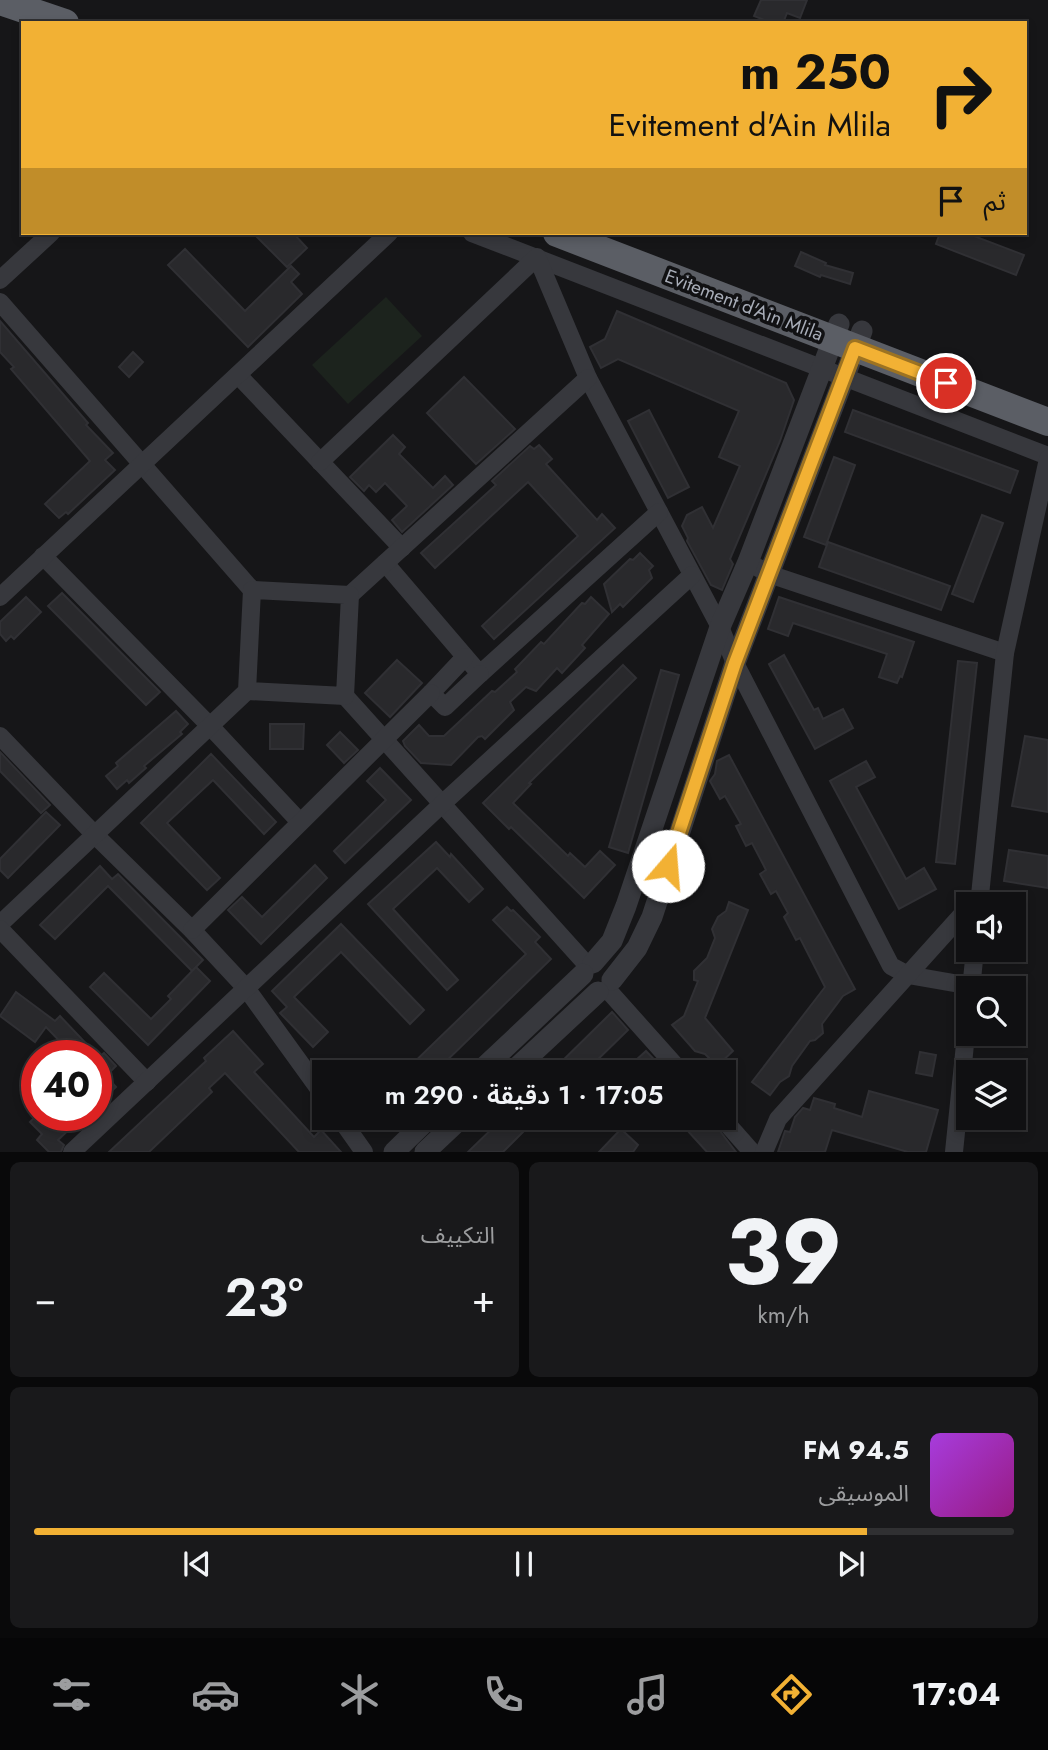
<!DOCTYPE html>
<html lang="ar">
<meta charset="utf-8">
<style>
body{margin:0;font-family:Jost,"Noto Sans Arabic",sans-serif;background:#19191b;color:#f1f3f6;direction:rtl;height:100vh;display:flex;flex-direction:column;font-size:26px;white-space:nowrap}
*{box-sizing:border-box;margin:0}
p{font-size:23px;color:#9c9d9f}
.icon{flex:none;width:38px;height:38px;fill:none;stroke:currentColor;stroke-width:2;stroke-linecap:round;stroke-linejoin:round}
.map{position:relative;height:1152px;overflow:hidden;direction:ltr}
.details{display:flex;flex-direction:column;gap:10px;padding:10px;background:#09090a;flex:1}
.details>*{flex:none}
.top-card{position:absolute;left:21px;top:21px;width:1006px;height:214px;border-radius:0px;box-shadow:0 4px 10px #0003,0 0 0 2px #303032;direction:rtl;background:#f2b134;color:#111;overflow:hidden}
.buttons{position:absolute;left:956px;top:892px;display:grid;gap:14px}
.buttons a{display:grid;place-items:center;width:70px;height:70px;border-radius:0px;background:#101012;box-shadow:0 4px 10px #0003,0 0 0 2px #303032;font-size:35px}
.speed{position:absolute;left:21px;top:1040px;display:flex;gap:14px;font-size:35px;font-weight:700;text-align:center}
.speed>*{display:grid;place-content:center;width:91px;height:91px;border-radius:50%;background:#101012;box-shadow:0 4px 10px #0003,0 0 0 2px #303032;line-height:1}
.speed .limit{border:10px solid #d22;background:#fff;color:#111}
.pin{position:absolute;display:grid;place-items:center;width:60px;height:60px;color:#fff;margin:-30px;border:4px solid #fff;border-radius:50%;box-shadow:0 2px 7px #0007}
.me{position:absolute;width:77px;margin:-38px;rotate:18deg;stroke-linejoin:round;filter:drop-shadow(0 0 5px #0008)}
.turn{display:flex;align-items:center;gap:24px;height:147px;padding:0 21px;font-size:32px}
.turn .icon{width:91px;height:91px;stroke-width:2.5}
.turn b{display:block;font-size:49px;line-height:60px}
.then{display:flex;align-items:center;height:66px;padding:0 21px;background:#0003;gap:14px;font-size:26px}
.big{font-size:52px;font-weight:600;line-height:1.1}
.details .widget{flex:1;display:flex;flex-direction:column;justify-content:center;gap:10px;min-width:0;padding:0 24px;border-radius:10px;background:#19191b}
.details .dial{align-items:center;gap:0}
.dial b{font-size:91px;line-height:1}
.song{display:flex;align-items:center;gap:21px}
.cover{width:84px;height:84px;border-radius:10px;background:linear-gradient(135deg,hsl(280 70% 55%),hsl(310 70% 35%))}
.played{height:7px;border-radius:4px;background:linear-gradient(90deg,#f2b134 85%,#303032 85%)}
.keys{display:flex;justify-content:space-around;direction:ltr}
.heat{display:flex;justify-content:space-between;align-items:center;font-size:38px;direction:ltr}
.details .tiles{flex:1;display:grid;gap:10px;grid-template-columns:1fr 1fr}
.widget:last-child{grid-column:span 2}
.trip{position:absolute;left:312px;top:1060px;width:424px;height:70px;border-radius:0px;background:#101012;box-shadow:0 4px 10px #0003,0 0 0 2px #303032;font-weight:600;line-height:70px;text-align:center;direction:rtl}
.tab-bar{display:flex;height:112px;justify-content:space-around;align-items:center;background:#060607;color:#9c9d9f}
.tab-bar .icon{width:49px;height:49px}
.tab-bar .active{color:#f2b134}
.tab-bar b{font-size:32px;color:#f1f3f6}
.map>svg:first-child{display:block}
.green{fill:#1c231d}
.building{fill:#29292c;stroke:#303034;stroke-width:2}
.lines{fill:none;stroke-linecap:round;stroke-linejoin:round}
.minor{stroke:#37383d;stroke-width:18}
.tertiary{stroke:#37383d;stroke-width:21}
.trunk{stroke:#5b5e65;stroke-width:28}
.route-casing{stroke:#9d7322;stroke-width:18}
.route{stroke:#f2b134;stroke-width:12}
.labels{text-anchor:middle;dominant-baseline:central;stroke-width:7;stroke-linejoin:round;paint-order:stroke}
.street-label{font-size:19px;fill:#a8adb8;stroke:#111113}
</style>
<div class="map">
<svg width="1048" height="1152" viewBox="0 0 1048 1152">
<rect width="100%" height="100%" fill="#161618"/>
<path class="green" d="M386 297 422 336 348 404 312 365Z"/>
<g class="building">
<path d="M761 0H807L800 18 787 13 783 23H772L754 16Z"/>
<path d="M253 233H293L307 248 287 267Z"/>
<path d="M940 233H966L1024 255 1016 275 936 244Z"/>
<path d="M185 249 245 311 291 266 299 274 291 282 302 294 248 347 168 265Z"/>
<path d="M801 252 826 263 825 265 853 273 850 284 821 275 820 277 795 266Z"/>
<path d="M617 311 786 383 794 400 780 441 730 559 733 564 722 590 711 585 687 541 688 538 682 526 687 515 702 507 713 528 740 466 719 457 739 411 618 359 601 368 590 347 605 339Z"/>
<path d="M0 321 88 423 86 425 113 453 105 460 115 470 68 514 66 512 59 518 45 504 90 461 11 369 14 367 0 352Z"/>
<path d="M133 352 143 362 129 377 119 367Z"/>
<path d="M464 377 515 429 476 464 427 413Z"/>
<path d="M649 410 689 487 668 498 628 421Z"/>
<path d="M853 410 1018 471 1010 493 845 432Z"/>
<path d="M393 435 405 447 399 454 433 488 445 476 453 485 402 532 392 520 407 506 385 483 376 492 369 485 364 491 350 477Z"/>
<path d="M539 445 552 459 546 464 597 520 602 514 615 528 494 639 482 626 578 536 528 482 435 568 421 553 496 485 492 481 530 446 534 449Z"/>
<path d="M834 457 855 465 826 545 804 537Z"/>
<path d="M982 515 1003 523 973 602 952 594Z"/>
<path d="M828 542 950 586 941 610 819 567Z"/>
<path d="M640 553 653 566 649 570 652 578 623 607 620 604 612 612 604 584 630 559 633 560Z"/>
<path d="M62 593 160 692 146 705 48 606Z"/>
<path d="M26 597 41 612 14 639 11 636 6 641 0 634V622Z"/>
<path d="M591 597 609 614 582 645 585 648 562 673 557 668 536 691 526 687 510 702 514 710 485 739 482 736 478 737 451 765 421 763 405 746 403 741 419 725 429 736H444L492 691 495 692 517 672 515 669 541 642 544 644 582 603 585 604Z"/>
<path d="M779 597 914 642 902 677 900 676 897 683 879 677 887 654 793 623 788 636 768 629Z"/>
<path d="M784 655 814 710 818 708 823 719 843 709 853 728 815 749 769 664Z"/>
<path d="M397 660 422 683 390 717 365 693Z"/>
<path d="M958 661 977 663 955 864 936 862Z"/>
<path d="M623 665 636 678 529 783 531 784 513 803 568 856 570 853 585 867 600 851 615 865 584 898 511 827 509 829 483 803Z"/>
<path d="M661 670 679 675 628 853 609 847Z"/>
<path d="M176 711 188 724 180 732 182 734 144 766 146 768 129 783 127 780 117 789 106 776 118 766 116 763Z"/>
<path d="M270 724H304L303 749H270Z"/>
<path d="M340 732 358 750 344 763 327 745Z"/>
<path d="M1025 736 1048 740V812L1012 806Z"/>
<path d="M0 752 50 805 41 813 0 771Z"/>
<path d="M211 754 276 822 264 834 213 780 167 823 220 878 207 890 141 823Z"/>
<path d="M729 755 855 989 843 996 822 1024 823 1033 815 1040 810 1041 792 1066 789 1076 780 1082 770 1095 752 1082 825 987 800 938 796 940 784 917 788 913 776 891 771 894 760 874 766 870 752 843 746 846 736 826 741 824 725 796 720 799 710 781 715 774 717 761Z"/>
<path d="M866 761 875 777 856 787 906 879 924 868 936 889 899 909 830 781Z"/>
<path d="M380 768 411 800 345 863 334 851 386 800 367 781Z"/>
<path d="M46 812 60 825 8 878 0 870V859Z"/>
<path d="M436 842 450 857 451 854 483 889 469 902 437 868 393 909 458 980 447 990 368 904Z"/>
<path d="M1009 850 1048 856V888L1004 881Z"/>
<path d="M315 865 327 878 261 944 228 910 242 897 262 917Z"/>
<path d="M100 866 112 879 118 874 203 960 192 971 108 886 55 939 40 925Z"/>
<path d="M729 902 748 910 705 1018 733 1051 717 1066 705 1054 695 1051 672 1025 684 1016 698 981 694 980V971L707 958 715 938 712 929 718 917 726 911Z"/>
<path d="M507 907 511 911 513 910 540 937 535 942 551 959 434 1073H403L526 954 493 920Z"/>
<path d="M341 924 424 1010 410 1024 341 952 294 997 328 1032 313 1047 280 1013 287 1007 272 991Z"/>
<path d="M196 967 210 981 148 1045 90 987 104 973 151 1019 171 999 168 996Z"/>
<path d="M16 992 55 1021 60 1016 97 1055H73L46 1027 35 1042 0 1016Z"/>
<path d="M612 1012 628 1030 584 1073H550Z"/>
<path d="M233 1031 263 1064 254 1072 314 1137 321 1130 341 1152H299L225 1073 209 1088 212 1092 149 1152H109L206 1061 204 1058Z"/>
<path d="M646 1051 667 1073H622Z"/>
<path d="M920 1052 936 1055 932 1076 916 1073Z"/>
<path d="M104 1053 116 1066 106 1076 116 1087 103 1099 96 1092V1060Z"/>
<path d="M869 1091 938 1110 926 1152H908L832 1130 825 1152H778L785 1131 790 1132 795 1117 803 1108 810 1110 814 1098 835 1104 834 1108 862 1117Z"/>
<path d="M37 1115H66L75 1124 58 1140 64 1145 61 1152H49L37 1140 42 1134 30 1122Z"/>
<path d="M503 1118H537L503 1152H468Z"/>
<path d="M676 1118H710L736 1152H707Z"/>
<path d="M621 1129 638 1145 633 1152H599Z"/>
</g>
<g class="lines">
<g class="minor">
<path d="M472 233 1048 456"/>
<path d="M0 280 51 233"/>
<path d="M0 302 252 590"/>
<path d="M238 375 402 548"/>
<path d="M320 462 537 257 588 378 720 627 735 663 891 966 908 975 971 986"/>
<path d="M43 556 210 726 300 822"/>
<path d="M748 562 769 574 1005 653"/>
<path d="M385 563 480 674 659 512"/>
<path d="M350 595 588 378"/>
<path d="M0 597 389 233"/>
<path d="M465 657 431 693 445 707 480 674"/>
<path d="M345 696 588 966"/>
<path d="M0 736 95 835 192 930 246 988 324 1096"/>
<path d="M979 905 1005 653 1048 459"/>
<path d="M0 924 247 691 252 590 350 595 345 696 247 691"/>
<path d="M0 929 147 1082"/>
<path d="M192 930 431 693"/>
<path d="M607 989 682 1073"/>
<path d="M971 989 975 950"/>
<path d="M340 1118 364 1152"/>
<path d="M722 1118 752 1152"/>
<path d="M72 1152 442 804 692 575"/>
<path d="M764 1152 778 1119 968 908"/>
<path d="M954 1152 968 1015"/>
</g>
<g class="tertiary">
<path d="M593 963 612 941 626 906 720 627 748 562 839 324"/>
<path d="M612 980 637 948 652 917 735 663 862 331"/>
<path d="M478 1073 583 974"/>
<path d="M511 1073 598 992"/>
<path d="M394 1152 429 1118"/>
<path d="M425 1152 461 1118"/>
</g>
<g class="trunk">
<path d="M0 1 65 23"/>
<path d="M557 233 1048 422"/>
</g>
</g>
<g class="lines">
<defs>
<path id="route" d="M668 866 735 663 855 348 946 383"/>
</defs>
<use href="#route" class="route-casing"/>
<use href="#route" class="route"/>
</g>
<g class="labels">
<g class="street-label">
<text transform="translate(744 305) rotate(21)">Evitement d'Ain Mlila</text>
</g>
</g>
</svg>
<div class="buttons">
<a><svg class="icon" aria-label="sound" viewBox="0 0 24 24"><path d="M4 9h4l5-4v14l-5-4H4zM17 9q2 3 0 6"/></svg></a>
<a><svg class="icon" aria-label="search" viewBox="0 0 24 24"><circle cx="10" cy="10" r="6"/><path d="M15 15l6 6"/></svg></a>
<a><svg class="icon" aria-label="layers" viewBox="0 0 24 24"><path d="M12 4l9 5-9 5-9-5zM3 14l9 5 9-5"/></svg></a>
</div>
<div class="speed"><div class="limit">40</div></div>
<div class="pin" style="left:946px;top:383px;background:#d93025"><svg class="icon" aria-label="arrive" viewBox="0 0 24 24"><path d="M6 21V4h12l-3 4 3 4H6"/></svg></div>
<svg class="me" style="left:668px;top:866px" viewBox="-20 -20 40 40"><circle r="19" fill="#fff"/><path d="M0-13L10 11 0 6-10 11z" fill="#f2b134"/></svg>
<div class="trip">17:05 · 1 دقيقة · 290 m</div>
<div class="top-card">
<div class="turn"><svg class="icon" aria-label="right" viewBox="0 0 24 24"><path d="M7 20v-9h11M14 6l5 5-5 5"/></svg><div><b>250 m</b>Evitement d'Ain Mlila</div></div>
<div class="then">ثم<svg class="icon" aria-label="arrive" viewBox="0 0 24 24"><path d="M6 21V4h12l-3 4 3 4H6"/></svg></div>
</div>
</div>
<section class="details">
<div class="tiles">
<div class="widget dial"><b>39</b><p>km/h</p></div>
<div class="widget"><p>التكييف</p>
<div class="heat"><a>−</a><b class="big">23°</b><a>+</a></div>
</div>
<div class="widget">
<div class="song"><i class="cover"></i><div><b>94.5 FM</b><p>الموسيقى</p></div></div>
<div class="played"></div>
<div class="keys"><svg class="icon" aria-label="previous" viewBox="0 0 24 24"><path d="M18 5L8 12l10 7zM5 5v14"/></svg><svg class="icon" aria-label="pause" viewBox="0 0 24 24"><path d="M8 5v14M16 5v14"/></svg><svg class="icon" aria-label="next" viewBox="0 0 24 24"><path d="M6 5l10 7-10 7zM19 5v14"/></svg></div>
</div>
</div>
</section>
<nav class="tab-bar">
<b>17:04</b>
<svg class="icon active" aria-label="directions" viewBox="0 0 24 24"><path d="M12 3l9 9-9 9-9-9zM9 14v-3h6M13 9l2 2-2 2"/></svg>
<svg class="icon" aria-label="music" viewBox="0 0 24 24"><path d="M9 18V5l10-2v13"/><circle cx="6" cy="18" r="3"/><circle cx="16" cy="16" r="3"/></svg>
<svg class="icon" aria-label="phone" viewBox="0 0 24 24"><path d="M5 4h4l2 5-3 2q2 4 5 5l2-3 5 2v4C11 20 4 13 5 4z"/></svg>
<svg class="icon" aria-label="climate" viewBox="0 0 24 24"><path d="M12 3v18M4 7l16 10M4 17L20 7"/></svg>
<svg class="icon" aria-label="car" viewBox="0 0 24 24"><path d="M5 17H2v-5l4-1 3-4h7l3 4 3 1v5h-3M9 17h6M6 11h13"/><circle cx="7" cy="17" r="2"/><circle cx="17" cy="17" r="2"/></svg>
<svg class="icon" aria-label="filters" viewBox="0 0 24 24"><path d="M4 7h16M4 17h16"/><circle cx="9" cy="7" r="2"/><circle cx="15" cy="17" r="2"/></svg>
</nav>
